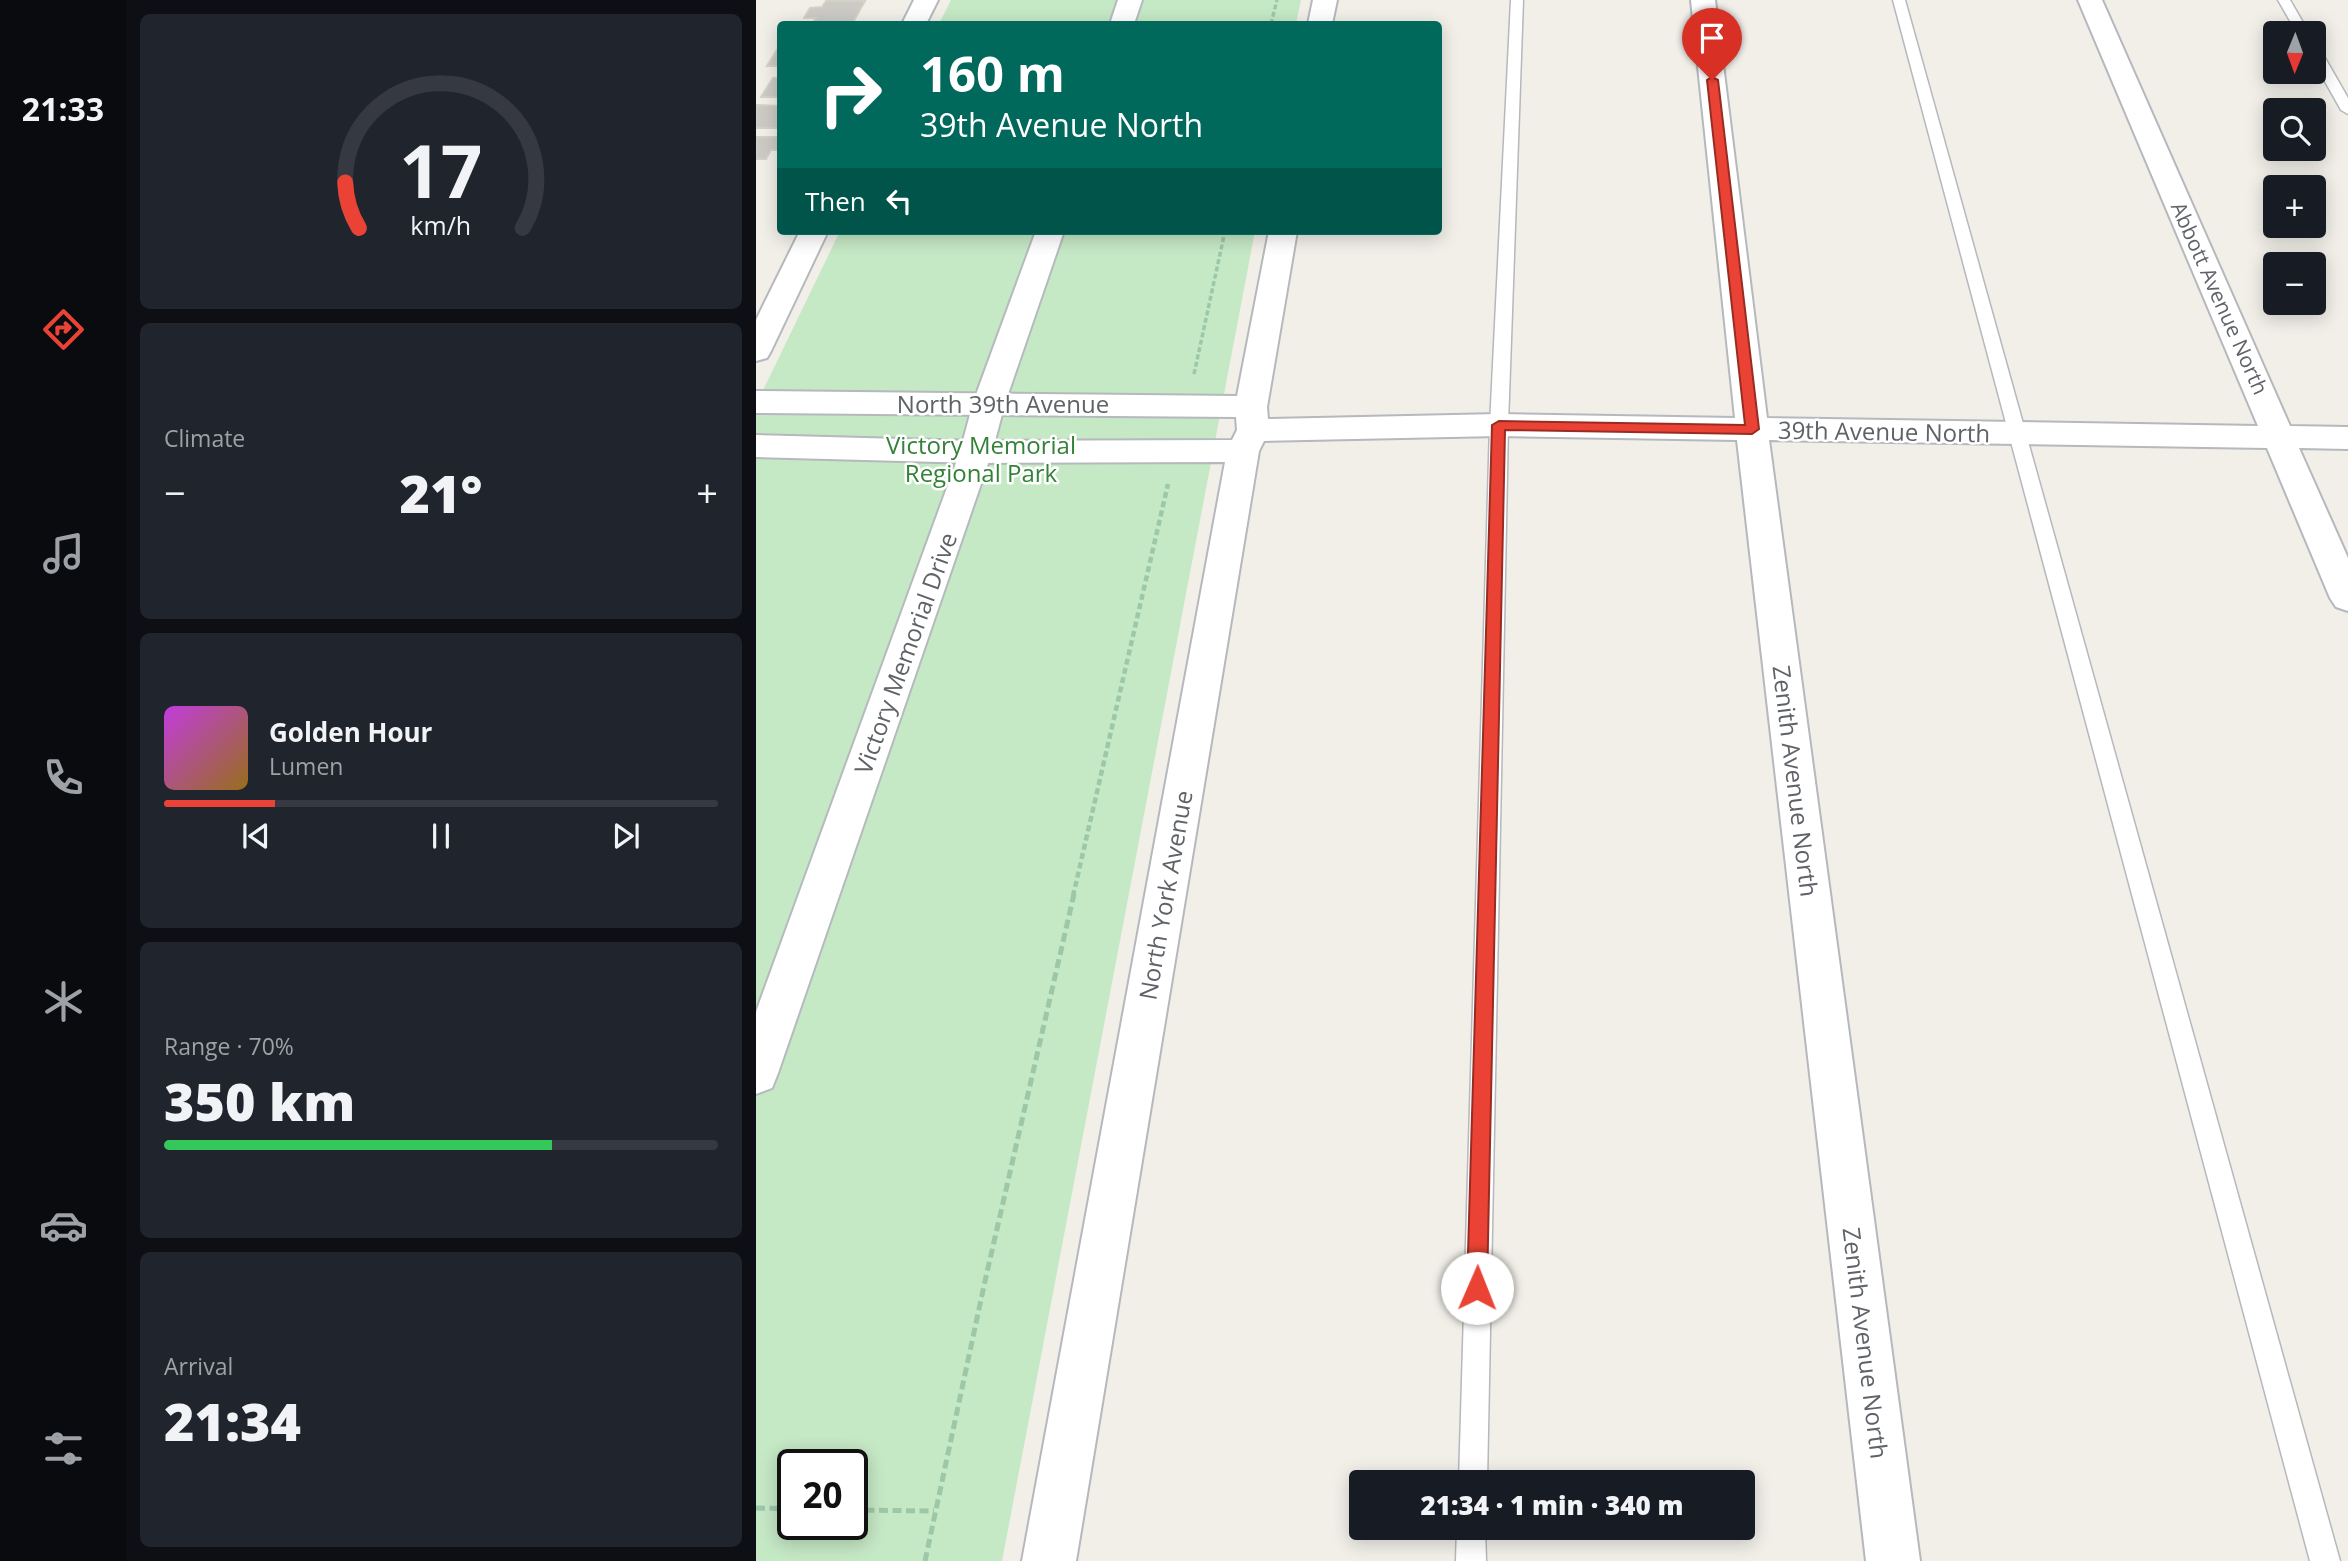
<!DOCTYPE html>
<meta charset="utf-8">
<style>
body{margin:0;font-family:"Open Sans",sans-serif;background:#20242c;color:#f1f3f6;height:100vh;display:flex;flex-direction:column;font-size:26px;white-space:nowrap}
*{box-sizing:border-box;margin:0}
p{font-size:23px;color:#9ea1a6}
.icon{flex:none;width:38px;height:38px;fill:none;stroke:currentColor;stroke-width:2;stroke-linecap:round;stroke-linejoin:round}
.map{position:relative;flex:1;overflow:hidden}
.drawer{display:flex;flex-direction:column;gap:14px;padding:14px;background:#0d0f14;width:630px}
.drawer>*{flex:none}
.top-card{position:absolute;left:21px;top:21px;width:665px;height:214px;border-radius:7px;box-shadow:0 4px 18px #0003;background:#00695c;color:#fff;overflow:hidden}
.needle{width:46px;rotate:181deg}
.tools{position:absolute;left:1507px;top:21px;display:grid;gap:14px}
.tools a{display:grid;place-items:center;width:63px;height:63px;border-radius:7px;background:#171b24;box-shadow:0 4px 18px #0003;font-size:35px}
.speed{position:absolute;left:21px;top:1449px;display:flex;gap:14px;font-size:35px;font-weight:700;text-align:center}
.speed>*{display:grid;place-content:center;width:91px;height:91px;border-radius:50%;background:#171b24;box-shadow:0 4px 18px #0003;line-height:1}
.speed .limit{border:4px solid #111;border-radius:10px;background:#fff;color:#111}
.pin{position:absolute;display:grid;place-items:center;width:60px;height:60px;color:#fff;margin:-72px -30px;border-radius:50% 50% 50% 0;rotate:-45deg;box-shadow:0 0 7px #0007}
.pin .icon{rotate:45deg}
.me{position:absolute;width:77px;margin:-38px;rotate:1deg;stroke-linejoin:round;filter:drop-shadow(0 0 5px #0008)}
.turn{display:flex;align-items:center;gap:24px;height:147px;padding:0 28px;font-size:32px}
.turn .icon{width:91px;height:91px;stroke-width:2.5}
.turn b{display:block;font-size:49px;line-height:60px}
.then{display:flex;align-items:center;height:66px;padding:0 28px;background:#0003;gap:14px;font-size:26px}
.big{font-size:52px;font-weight:800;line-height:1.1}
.drawer .widget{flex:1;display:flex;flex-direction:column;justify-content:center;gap:10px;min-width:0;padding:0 24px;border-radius:10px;background:#20242c}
.drawer .dial{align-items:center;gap:0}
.dial svg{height:182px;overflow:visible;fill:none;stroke:#363941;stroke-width:7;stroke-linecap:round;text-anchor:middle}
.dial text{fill:#f1f3f6;stroke:none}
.song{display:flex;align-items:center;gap:21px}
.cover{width:84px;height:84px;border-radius:10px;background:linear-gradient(135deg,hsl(290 70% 55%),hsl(40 70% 35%))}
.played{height:7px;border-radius:4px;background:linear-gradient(90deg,#ea4335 20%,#363941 20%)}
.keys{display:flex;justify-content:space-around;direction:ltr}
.heat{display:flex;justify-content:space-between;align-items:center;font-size:38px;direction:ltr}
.charge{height:10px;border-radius:5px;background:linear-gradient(90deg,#34c759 70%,#363941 0)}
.trip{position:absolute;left:593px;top:1470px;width:406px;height:70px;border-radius:7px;background:#171b24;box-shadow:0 4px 18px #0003;font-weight:800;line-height:70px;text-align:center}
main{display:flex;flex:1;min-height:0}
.dock{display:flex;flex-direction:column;width:126px;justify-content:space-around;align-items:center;background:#090b0e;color:#9ea1a6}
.dock .icon{width:49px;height:49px}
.dock .active{color:#ea4335}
.dock b{font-size:32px;color:#f1f3f6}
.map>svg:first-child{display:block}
.green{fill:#c5e8c5;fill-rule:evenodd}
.building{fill:#cccac5;stroke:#d6d1c6;stroke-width:2}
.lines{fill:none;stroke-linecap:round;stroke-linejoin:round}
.lane-casing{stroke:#b5b8bc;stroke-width:3}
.street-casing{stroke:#b5b8bc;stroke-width:4}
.secondary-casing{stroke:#b6babf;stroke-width:4}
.path-far2{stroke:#9cc7a9;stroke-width:3.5;stroke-dasharray:5 2.5;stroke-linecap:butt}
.path-far1{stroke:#9cc7a9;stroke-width:4.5;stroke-dasharray:6 3.5;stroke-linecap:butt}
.path{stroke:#9cc7a9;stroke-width:5;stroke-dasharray:9 4.5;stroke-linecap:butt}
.lane{fill:#fff;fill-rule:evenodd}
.street{fill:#fff;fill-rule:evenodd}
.secondary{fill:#fff;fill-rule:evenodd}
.route{fill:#ea4335;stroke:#982c22;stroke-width:2}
.labels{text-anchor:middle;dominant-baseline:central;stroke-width:5;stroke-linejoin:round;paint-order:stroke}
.far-street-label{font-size:21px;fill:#5f6368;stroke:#fff}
.street-label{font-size:24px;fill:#5f6368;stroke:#fff}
.park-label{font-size:24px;fill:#348238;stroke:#fff}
</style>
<main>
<nav class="dock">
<b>21:33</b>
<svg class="icon active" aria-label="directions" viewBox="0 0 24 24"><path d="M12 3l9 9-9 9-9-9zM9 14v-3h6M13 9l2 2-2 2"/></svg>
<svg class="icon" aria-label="music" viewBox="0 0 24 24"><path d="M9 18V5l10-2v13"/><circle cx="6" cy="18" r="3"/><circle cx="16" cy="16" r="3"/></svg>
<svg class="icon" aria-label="phone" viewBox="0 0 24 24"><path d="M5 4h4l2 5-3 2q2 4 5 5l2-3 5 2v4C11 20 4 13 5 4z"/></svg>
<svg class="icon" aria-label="climate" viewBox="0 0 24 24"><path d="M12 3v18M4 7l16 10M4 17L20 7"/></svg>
<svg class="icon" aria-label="car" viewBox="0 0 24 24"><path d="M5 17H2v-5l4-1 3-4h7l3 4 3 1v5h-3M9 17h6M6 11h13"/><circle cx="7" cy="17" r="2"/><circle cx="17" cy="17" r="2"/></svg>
<svg class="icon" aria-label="filters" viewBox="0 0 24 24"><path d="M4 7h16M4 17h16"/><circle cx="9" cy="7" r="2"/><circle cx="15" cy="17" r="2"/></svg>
</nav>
<section class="drawer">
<div class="widget dial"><svg viewBox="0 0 100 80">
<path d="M14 69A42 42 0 1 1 86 69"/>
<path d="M14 69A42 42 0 0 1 8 49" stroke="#ea4335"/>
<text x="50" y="56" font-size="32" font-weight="700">17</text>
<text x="50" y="72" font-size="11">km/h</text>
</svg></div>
<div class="widget"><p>Climate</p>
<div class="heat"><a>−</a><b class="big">21°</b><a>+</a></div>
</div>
<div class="widget">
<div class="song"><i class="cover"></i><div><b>Golden Hour</b><p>Lumen</p></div></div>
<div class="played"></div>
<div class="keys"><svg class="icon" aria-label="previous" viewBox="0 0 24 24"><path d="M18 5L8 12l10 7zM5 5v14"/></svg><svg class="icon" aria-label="pause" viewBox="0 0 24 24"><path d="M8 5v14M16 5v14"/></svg><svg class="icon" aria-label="next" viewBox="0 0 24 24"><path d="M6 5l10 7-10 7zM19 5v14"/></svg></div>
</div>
<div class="widget"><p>Range · 70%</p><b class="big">350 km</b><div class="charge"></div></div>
<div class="widget"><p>Arrival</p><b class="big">21:34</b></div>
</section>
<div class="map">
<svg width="1592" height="1561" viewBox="0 0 1592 1561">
<rect width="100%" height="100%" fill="#f1efe8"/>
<g class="green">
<path d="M195 0H545L540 24H183Z"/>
<path d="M84 231H499L246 1561H0V405ZM37 1465H96V1524H37Z"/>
</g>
<g class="building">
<path d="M70 1H109L96 24H56L60 18H48L54 8 66 7Z"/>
<path d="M23 47 24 66H11Z"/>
<path d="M17 78H24V97H5Z"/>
<path d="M0 105 24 106V128H0Z"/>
<path d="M0 137H24V143L21 150H15L10 159H0Z"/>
</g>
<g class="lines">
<defs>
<g id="lane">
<path d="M755 0H767L752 425 731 1482H703L734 425Z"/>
<path d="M1137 0H1149L1584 1561H1554Z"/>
<path d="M1522 0H1534L1553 33H1541Z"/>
<path d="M1558 47 1565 51 1592 98V114L1585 110 1558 62Z"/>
<path d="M701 1528H729L730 1561H700Z"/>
</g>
<g id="street">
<path d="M158 0H182L170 24H146Z"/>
<path d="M557 0H581L576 24H552Z"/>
<path d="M935 0H959L1011 418 1502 426 1322 0H1346L1534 426 1592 427V449L1543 448 1592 558V611L1580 607 1574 598 1511 448 1013 440 1164 1561H1110L981 440 743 436 508 441 503 451 320 1561H266L469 462 220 463 0 457V435L220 441 476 440 481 430 480 417 0 413V391L481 396 513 231H541L511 407 512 419 743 414 979 418Z"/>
<path d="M44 231H72L15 351 11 358 0 361V320Z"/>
</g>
<g id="secondary">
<path d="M362 0H386L378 24H354Z"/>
<path d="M280 231H308L249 403 236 452 22 1073 16 1088 0 1094V1012L204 452 217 403Z"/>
</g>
</defs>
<use href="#lane" class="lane-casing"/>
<use href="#street" class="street-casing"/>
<use href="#secondary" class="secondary-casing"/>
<g class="path-far2">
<path d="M515 24 521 0"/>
<path d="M438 374 469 231"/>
</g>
<path class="path-far1" d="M317 896 412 484"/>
<g class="path">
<path d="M0 1508 37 1509"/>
<path d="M96 1510 178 1511"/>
<path d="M169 1561 229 1281 318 894"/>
</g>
<use href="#lane" class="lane"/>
<use href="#street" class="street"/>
<use href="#secondary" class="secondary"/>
</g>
<path class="route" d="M956 77 962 80 1003 429 996 434 749 430 731 1288 728 1295 721 1298 714 1295 711 1288 736 425 743 421 989 425 951 80Z"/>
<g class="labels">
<g class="far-street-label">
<text transform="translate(1464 298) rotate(66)">Abbott Avenue North</text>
</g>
<g class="street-label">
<text x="247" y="403">North 39th Avenue</text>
<text transform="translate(1128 431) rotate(1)">39th Avenue North</text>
<text transform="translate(149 653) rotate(-70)">Victory Memorial Drive</text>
<text transform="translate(1040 781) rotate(83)">Zenith Avenue North</text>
<text transform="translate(409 895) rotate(-80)">North York Avenue</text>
<text transform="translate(1110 1343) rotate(83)">Zenith Avenue North</text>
</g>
<g class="park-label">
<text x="225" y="444">Victory Memorial<tspan x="225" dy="28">Regional Park</tspan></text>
</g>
</g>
</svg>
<div class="tools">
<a><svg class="needle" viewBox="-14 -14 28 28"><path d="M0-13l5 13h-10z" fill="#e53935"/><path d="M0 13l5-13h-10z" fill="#9ea1a6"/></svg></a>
<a><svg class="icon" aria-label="search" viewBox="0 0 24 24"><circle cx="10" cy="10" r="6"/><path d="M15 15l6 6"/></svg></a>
<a>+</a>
<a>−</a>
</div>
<div class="speed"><div class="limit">20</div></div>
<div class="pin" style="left:956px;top:80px;background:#d93025"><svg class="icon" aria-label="arrive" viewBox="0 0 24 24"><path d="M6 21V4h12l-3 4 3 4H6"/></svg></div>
<svg class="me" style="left:721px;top:1288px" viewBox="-20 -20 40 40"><circle r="19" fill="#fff"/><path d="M0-13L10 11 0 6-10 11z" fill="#ea4335"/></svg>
<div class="trip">21:34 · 1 min · 340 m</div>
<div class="top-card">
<div class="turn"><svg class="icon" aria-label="right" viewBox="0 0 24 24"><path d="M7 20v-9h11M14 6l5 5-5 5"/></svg><div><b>160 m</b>39th Avenue North</div></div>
<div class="then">Then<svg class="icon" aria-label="left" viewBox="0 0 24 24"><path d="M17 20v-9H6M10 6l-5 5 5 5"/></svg></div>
</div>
</div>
</main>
